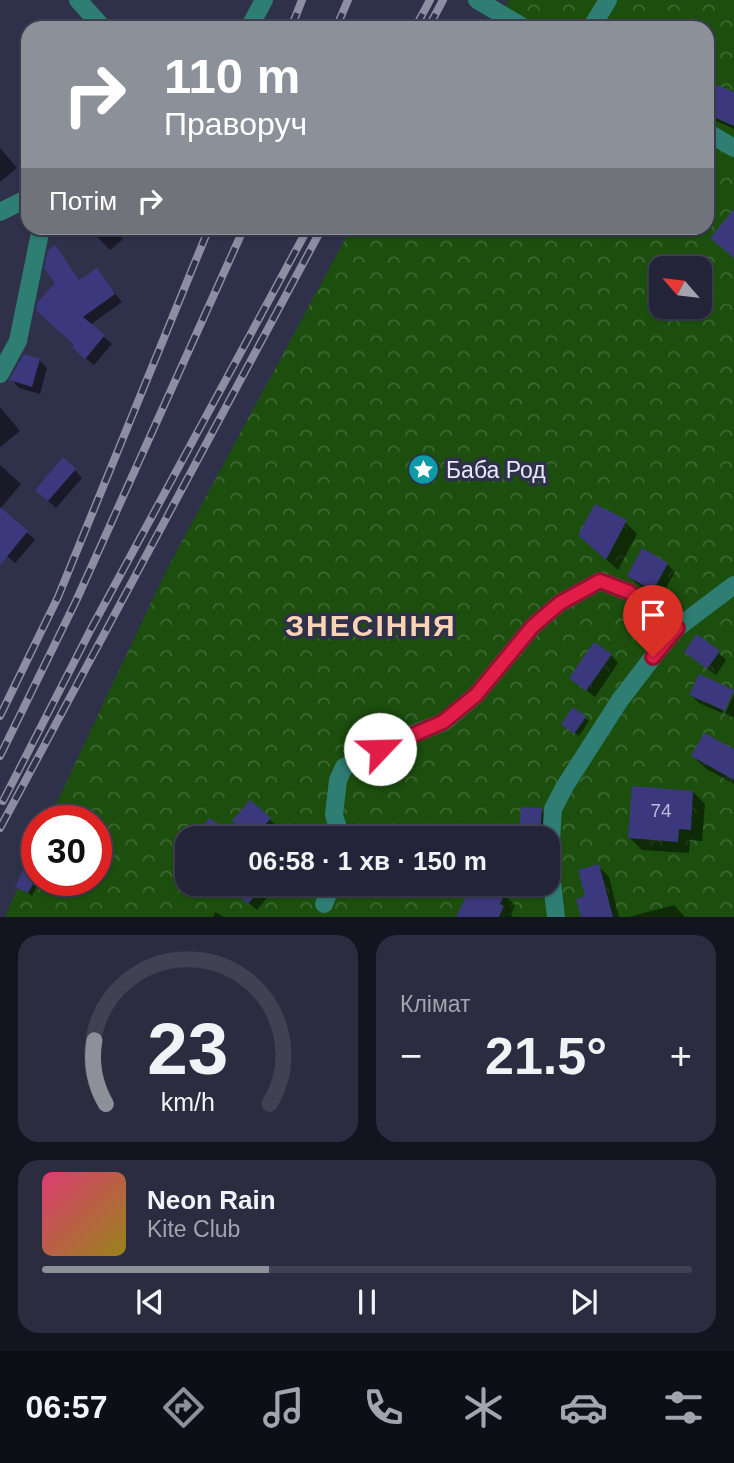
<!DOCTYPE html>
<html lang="uk">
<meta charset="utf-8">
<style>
body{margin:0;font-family:Helvetica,sans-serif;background:#2b2c40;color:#f1f3f6;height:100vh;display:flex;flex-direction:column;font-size:26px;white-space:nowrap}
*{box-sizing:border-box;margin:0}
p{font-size:23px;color:#a3a4ae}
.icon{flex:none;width:38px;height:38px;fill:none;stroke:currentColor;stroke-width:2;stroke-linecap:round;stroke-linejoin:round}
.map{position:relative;height:917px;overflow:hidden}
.panel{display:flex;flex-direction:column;gap:18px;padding:18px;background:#13141f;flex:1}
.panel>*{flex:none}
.hud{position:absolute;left:21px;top:21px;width:693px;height:214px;border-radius:21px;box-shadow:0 2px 5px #0004,0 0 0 2px #404153;background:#8c9099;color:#fff;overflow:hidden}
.needle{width:46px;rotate:298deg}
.tools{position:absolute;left:649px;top:256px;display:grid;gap:14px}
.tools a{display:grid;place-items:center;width:63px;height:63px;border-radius:14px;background:#232438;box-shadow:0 2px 5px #0004,0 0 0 2px #404153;font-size:35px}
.speed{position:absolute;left:21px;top:805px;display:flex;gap:14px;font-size:35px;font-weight:700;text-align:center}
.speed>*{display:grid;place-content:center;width:91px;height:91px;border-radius:50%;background:#232438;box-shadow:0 2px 5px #0004,0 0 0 2px #404153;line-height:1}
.speed .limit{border:10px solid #d22;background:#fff;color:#111}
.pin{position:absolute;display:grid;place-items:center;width:60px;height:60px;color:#fff;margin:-72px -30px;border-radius:50% 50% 50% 0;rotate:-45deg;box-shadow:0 0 7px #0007}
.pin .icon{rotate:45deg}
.me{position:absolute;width:77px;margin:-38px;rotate:66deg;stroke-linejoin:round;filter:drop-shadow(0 0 5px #0008)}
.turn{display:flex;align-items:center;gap:24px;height:147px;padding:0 28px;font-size:32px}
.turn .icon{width:91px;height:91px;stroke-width:2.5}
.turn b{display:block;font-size:49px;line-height:60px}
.then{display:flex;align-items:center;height:66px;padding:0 28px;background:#0003;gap:14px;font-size:26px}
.big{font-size:52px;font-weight:600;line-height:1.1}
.panel .widget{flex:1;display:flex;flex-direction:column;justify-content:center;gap:10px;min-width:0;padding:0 24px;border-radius:21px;background:#2b2c40}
.panel .dial{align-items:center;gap:0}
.dial svg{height:182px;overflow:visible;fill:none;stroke:#404153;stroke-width:7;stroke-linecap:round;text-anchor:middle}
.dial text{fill:#f1f3f6;stroke:none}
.song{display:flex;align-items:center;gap:21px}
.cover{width:84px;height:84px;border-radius:10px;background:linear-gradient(135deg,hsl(340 70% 55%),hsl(50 70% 35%))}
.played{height:7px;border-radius:4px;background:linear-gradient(90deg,#8c9099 35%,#404153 35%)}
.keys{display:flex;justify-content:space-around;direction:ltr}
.heat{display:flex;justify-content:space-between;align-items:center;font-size:38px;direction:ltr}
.panel .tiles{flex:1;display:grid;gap:18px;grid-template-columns:1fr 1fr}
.widget:last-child{grid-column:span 2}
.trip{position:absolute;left:175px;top:826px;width:385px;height:70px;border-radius:21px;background:#232438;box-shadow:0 2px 5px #0004,0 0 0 2px #404153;font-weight:600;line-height:70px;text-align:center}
.tabs{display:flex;height:112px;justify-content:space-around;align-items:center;background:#0e0e16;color:#a3a4ae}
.tabs .icon{width:49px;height:49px}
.tabs .current{color:#8c9099}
.tabs b{font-size:32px;color:#f1f3f6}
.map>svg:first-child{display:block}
.park{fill:url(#park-crowns);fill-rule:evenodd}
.shadow{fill:#0007}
.building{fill:#3c387d}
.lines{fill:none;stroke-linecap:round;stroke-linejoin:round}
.minor{stroke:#2f7e73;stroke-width:18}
.rail-casing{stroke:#8d8ea4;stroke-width:8}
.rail{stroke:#2f304a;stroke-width:5;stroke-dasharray:16;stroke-linecap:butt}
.route-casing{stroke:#92132f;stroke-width:18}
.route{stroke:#e11d48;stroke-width:12}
.labels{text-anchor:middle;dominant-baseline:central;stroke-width:7;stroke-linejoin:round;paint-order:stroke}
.number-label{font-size:19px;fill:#bcbbd9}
.poi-label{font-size:23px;fill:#e6e7f8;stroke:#2f304a;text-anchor:start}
.district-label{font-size:30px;font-weight:bold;letter-spacing:2px;fill:#fbd4b5;stroke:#2f304a}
</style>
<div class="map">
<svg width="734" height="917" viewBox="0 0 734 917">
<defs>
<pattern id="park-crowns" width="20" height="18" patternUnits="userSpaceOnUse" patternTransform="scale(1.75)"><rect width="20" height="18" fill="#1c4f0e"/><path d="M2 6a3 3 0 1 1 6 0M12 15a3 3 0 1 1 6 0" fill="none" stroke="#3d6832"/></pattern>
</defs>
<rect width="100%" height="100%" fill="#2f304a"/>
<path class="park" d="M509 0H734V917H5L37 846V880H96V821H48L167 569 351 228H707V28H495ZM662 268H700V306H662ZM187 838H548V884H187Z"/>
<g class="shadow">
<path d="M170 20 179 28H163Z"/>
<path d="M707 92 734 94V129L707 117Z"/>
<path d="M0 148 17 168 0 182Z"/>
<path d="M89 228H113L123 239 110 250Z"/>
<path d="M55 247 80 281 96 270 122 302 90 325 112 344 94 365 82 355 76 345 57 283Z"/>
<path d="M39 360 47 368 40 394 19 388 12 380Z"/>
<path d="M0 407 20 431 0 447Z"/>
<path d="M0 465 21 484 0 509Z"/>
<path d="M75 470 82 478 56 508 45 498Z"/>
<path d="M8 516 35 540 15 563 0 550V525Z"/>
<path d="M625 522 637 534 618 570 592 547Z"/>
<path d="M667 564 675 572 661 597 637 584 629 576Z"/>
<path d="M719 653 726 660 716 675 694 659Z"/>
<path d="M611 655 618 663 595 697 571 678Z"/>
<path d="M731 692 722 713 699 703 691 695 733 692H734Z"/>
<path d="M734 694V714L733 718 725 714Z"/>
<path d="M573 709 589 721 579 736 566 727Z"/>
<path d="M734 751V784L705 768 693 756Z"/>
<path d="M693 792 705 804 702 841 690 840 689 853 642 850 630 838Z"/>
<path d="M250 802 278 827 268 838H253L234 821Z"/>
<path d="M541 810 549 818 548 838H527L528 834 521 827Z"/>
<path d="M598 866 609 877 619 917H582Z"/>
<path d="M35 878 39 882 32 896 17 886Z"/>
<path d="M226 884H278L257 910Z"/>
<path d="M474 884H481L504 895 515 905 511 915 513 917H458Z"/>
<path d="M674 905 685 917H629Z"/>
<path d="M215 912 224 917H213Z"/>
</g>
<g class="building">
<path d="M707 81 734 92V126L707 114Z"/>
<path d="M734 209V258L710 238Z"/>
<path d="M55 245 79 280 97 268 115 294 83 317 105 335 85 359 72 347 74 345 36 310 37 303 55 283 44 268 48 250Z"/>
<path d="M24 354 40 359 32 387 9 380Z"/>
<path d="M63 457 76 469 48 501 35 490Z"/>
<path d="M595 504 627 520 606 560 578 535Z"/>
<path d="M0 507 28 531 0 565Z"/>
<path d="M642 548 668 563 653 591 627 576Z"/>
<path d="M697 634 720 651 707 669 684 652Z"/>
<path d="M594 642 612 654 586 691 569 678Z"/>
<path d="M699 674 734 690 725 711 689 695Z"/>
<path d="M573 707 586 717 574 734 561 724Z"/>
<path d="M704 733 734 749V780L691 756Z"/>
<path d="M632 786 693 791 691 830 679 829 678 842 628 838Z"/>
<path d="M250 800 271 818 254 838 232 821Z"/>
<path d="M521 807 542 808 540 838H525L526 829 519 828Z"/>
<path d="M209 818 239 838H194Z"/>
<path d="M599 864 613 917H581L576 899 585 896 578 870Z"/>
<path d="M23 870 37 877 28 893 15 887Z"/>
<path d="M224 884H264L248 904Z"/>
<path d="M472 884H485L505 893 500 904 504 906 499 917H456Z"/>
</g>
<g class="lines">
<g class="minor">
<path d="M78 0 103 28"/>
<path d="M477 0 525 28"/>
<path d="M249 28 264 0"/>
<path d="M591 28 608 0"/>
<path d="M707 132 734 148"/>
<path d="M0 212 28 198"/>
<path d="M0 374 18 341 41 228"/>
<path d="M341 838 334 815 338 780 344 767 398 740 444 722 476 695 533 626 560 603 600 581 629 592 677 628"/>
<path d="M324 904 332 884"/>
<path d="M556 917 550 866 551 840 553 809 565 786 620 700 653 657 677 628 734 585"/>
</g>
<defs>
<g id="rail">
<path d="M291 28 302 0"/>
<path d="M336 28 348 0"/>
<path d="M415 28 430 0"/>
<path d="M428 28 443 0"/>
<path d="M0 716 58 597 209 228"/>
<path d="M0 756 76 601 244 228"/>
<path d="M3 801 91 629 308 228"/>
<path d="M0 828 322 228"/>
</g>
</defs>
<use href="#rail" class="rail-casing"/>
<use href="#rail" class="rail"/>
</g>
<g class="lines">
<defs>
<path id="route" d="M380 749 443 722 476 695 533 626 560 603 600 581 629 592 677 628 653 657"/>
</defs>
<use href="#route" class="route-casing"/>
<use href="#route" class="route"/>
</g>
<defs>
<symbol id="sight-disc" viewBox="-11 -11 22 22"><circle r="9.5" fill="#0f9aa8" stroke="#2f304a"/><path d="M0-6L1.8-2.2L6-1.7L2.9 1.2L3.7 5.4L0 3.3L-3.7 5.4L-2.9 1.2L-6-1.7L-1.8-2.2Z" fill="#fff"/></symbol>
</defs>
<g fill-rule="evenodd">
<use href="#sight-disc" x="406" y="452" width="35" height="35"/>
</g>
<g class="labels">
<g class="number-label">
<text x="661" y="810">74</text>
</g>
<g class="poi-label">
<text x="446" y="470">Баба Род</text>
</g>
<g class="district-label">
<text x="371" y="625">ЗНЕСІННЯ</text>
</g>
</g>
</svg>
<div class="tools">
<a><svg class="needle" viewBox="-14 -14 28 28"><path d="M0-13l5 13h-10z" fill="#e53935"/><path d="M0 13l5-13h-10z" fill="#a3a4ae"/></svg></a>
</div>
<div class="speed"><div class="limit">30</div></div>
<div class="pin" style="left:653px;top:657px;background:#d93025"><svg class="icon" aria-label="arrive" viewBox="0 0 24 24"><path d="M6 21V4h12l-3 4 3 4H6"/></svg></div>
<svg class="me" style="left:380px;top:749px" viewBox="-20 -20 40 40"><circle r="19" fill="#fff"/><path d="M0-13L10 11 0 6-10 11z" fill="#e11d48"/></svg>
<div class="trip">06:58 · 1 хв · 150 m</div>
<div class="hud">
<div class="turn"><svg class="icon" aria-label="right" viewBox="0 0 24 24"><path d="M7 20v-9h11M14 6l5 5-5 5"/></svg><div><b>110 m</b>Праворуч</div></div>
<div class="then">Потім<svg class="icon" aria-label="right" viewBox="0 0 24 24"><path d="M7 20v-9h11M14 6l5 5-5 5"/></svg></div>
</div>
</div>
<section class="panel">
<div class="tiles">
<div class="widget dial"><svg viewBox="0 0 100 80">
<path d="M14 69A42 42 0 1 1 86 69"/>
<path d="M14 69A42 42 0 0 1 9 41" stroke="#8c9099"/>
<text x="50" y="56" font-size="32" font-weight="700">23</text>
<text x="50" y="72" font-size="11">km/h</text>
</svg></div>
<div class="widget"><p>Клімат</p>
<div class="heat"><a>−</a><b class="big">21.5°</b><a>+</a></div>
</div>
<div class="widget">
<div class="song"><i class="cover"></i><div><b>Neon Rain</b><p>Kite Club</p></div></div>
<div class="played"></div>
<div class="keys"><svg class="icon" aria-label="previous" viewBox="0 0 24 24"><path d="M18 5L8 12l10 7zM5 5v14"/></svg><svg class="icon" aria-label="pause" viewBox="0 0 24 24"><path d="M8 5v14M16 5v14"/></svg><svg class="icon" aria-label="next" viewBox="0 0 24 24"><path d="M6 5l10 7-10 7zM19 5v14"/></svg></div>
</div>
</div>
</section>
<nav class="tabs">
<b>06:57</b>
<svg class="icon current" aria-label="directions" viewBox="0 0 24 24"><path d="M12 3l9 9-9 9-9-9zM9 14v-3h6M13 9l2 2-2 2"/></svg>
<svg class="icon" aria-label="music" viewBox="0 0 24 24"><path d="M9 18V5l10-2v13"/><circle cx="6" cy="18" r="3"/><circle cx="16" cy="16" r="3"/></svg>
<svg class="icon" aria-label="phone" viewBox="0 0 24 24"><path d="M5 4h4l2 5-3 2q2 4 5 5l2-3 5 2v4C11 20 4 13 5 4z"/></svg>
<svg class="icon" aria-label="climate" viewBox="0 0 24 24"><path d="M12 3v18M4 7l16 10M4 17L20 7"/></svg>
<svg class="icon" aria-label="car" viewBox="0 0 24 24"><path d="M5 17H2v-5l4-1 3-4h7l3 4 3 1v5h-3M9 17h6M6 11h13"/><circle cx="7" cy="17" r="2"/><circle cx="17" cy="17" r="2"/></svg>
<svg class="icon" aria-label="filters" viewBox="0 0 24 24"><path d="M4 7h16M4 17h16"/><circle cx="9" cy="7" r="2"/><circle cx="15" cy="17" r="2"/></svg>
</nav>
